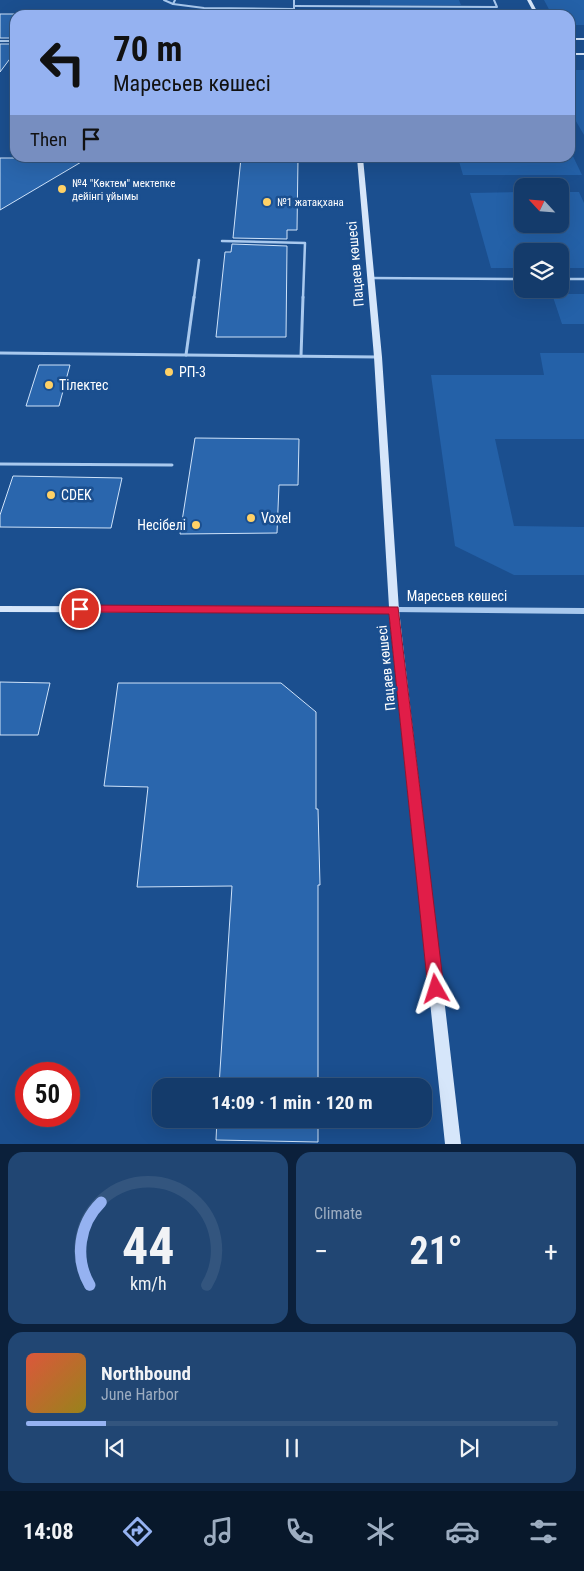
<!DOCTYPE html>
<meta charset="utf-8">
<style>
body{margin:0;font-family:"Roboto Condensed",sans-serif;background:#214673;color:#f1f3f6;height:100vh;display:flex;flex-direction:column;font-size:19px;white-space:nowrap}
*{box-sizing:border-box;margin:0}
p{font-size:16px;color:#9dadc1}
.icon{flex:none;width:28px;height:28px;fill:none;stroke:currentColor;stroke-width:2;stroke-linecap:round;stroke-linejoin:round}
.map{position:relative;height:1144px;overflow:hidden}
.drawer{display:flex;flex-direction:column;gap:8px;padding:8px;background:#0b203b;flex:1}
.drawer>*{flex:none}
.top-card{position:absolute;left:10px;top:10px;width:565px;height:152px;border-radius:15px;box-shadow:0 5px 20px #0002,0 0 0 1px #33557e;background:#95b2f1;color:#111;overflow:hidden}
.needle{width:32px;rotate:296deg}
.tools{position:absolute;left:514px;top:178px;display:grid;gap:10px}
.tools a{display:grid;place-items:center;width:55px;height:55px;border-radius:10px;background:#143b6b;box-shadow:0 5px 20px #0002,0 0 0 1px #33557e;font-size:25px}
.speed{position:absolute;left:15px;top:1062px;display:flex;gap:10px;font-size:25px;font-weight:700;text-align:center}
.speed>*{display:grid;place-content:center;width:65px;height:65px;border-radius:50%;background:#143b6b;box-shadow:0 5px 20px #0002,0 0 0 1px #33557e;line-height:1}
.speed .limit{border:8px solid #d22;background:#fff;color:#111}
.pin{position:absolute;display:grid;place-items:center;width:42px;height:42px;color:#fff;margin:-21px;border:2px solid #fff;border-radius:50%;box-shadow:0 1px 5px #0007}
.me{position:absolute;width:55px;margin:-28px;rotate:354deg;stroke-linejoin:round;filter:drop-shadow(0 0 4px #0008)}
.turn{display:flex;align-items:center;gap:18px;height:105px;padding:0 20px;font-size:22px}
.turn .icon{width:65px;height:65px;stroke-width:2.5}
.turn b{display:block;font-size:35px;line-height:42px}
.then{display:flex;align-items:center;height:48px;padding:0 20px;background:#0003;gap:10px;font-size:19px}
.big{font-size:38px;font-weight:700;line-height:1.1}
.drawer .widget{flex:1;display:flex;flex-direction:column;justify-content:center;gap:8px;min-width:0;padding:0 18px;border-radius:15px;background:#214673}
.drawer .dial{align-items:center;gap:0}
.dial svg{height:130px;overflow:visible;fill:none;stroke:#33557e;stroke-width:7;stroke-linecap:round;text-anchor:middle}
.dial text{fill:#f1f3f6;stroke:none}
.song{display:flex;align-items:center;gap:15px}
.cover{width:60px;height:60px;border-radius:8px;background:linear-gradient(135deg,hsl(10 70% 55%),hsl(50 70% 35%))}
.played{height:5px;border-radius:2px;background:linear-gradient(90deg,#95b2f1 15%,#33557e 15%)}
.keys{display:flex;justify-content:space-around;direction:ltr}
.heat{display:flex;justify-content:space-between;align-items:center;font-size:28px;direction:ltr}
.drawer .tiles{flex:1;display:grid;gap:8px;grid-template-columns:1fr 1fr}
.widget:last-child{grid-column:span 2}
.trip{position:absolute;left:152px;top:1078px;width:280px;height:50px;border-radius:15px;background:#143b6b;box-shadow:0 5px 20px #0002,0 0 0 1px #33557e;font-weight:700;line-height:50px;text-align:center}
.tab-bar{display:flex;height:80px;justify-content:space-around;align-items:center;background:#08182b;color:#9dadc1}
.tab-bar .icon{width:35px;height:35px}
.tab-bar .on{color:#95b2f1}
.tab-bar b{font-size:22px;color:#f1f3f6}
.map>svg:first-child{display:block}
.green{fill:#2461a8}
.building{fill:#2a66ad;stroke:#cfe3fa}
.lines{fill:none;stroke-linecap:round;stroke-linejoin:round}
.service-far2{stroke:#a9c9ee;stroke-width:2}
.service-far1{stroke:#a9c9ee;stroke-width:2.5}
.service{stroke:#a9c9ee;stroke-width:3}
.tertiary{fill:#a9c9ee;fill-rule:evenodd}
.secondary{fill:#d6e6fa;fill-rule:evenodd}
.route{fill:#e11d48;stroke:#92132f}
.poi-dot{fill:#ffd166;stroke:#1b4f8f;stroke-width:2}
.labels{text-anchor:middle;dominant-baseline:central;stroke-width:5;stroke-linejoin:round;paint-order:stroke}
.far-poi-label{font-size:11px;fill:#fff;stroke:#1b4f8f;text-anchor:start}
.street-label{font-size:14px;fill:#fff;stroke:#1b4f8f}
.poi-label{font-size:14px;fill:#fff;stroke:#1b4f8f;text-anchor:start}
</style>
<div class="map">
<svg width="584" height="1144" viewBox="0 0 584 1144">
<rect width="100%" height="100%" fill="#1b4f8f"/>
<g class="green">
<path d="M370 0H459L461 5H370Z"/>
<path d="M544 0H584V25H570V15H552Z"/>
<path d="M570 70H584V135L570 111Z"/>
<path d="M570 150 582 175H463L458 158H570Z"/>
<path d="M522 192V224H560V192H579L584 203V268H560V251H522V268H491L470 193Z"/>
<path d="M552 294H584V324H562Z"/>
<path d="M540 353H584V439H495L514 526 584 527V575H514L455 546 431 375H544Z"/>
</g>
<g class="building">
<path d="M0 14H42L15 15V38H0Z"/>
<path d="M0 44H15V52L0 72Z"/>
<path d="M0 158H88L0 210Z"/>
<path d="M241 158H298L297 230H287V239L233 238Z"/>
<path d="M232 244 287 246 286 337H216L225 252H231Z"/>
<path d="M39 365H70L59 406H26Z"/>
<path d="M195 438 299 439 298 485H279L277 533 180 534Z"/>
<path d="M13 476 122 478 111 528 0 527V515Z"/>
<path d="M0 682 50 683 38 735H0Z"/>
<path d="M118 683H281L316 712V809H318L320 885H318V1086H219L232 886 137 887 148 787 104 786Z"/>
<path d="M217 1119H318V1142L216 1140Z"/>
</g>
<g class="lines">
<g class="service-far2">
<path d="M164 0 173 4"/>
<path d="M175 0 173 4 204 8 294 9"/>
<path d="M294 0V15"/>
<path d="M294 6 497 7 494 0"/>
</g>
<g class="service-far1">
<path d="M222 241 305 243 303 298"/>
<path d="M371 278 522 279"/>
<path d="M560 279H584"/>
<path d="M194 298 199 260"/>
</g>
<g class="service">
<path d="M0 353 378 357"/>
<path d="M186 355 194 297"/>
<path d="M301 356 303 297"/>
<path d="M0 464 172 465"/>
</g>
<g class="tertiary">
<rect x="0" y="40" width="15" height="2"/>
<path d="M394 607 584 608V614L391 612 389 610 391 608Z"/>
</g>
<g class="secondary">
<path d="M527 0H531L539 15H535Z"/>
<rect x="570" y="38" width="14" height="2"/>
<rect x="570" y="53" width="14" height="2"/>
<path d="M357 158H363L382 357 399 610 461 1144H445L389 613 0 612V606L389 607 374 357Z"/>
</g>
</g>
<path class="route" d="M80 605 398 607 444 989 442 994 436 996 431 994 428 989 389 614 75 612 74 609Z"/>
<g class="poi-dot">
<circle cx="62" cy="189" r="5"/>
<circle cx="267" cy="202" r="5"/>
<circle cx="169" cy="372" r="5"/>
<circle cx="49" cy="385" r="5"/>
<circle cx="51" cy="495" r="5"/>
<circle cx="251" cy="518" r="5"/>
<circle cx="196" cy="525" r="5"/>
</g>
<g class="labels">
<g class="far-poi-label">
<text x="72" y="183">№4 "Көктем" мектепке<tspan x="72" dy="13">дейінгі ұйымы</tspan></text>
<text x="277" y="202">№1 жатақхана</text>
</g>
<g class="street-label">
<text transform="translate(355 264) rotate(-95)">Пацаев көшесі</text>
<text x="457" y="596">Маресьев көшесі</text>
<text transform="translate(386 668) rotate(-96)">Пацаев көшесі</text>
</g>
<g class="poi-label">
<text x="179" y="372">РП-3</text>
<text x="59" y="385">Тілектес</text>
<text x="61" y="495">CDEK</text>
<text x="261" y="518">Voxel</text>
<text x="186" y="525" text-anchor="end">Несібелі</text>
</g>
</g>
</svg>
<div class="tools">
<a><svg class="needle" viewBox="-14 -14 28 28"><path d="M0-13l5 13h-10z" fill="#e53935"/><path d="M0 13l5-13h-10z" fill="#9dadc1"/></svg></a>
<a><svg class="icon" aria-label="layers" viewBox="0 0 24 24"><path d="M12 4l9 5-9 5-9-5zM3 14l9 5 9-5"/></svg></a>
</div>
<div class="speed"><div class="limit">50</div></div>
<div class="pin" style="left:80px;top:609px;background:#d93025"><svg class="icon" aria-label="arrive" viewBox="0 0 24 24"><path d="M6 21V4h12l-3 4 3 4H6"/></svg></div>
<svg class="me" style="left:436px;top:989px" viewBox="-20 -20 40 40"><path d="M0-17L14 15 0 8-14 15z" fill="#e11d48" stroke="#fff" stroke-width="4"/></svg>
<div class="trip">14:09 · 1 min · 120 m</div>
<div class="top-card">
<div class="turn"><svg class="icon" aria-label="left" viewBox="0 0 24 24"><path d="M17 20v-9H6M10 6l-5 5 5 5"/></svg><div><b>70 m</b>Маресьев көшесі</div></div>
<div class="then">Then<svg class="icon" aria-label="arrive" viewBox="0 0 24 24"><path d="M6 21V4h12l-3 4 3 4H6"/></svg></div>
</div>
</div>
<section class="drawer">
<div class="tiles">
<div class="widget dial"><svg viewBox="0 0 100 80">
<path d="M14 69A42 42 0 1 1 86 69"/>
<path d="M14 69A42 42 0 0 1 21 18" stroke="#95b2f1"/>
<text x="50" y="56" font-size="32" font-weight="700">44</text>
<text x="50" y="72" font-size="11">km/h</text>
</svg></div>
<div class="widget"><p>Climate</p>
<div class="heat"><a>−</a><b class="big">21°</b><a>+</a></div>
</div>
<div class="widget">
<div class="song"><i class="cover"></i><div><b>Northbound</b><p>June Harbor</p></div></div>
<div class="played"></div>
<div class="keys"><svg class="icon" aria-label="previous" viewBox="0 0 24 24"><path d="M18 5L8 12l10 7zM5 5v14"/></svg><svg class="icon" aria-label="pause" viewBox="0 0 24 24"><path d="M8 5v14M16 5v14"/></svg><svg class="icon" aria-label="next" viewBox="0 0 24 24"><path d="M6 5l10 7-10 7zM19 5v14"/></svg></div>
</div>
</div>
</section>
<nav class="tab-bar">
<b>14:08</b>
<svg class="icon on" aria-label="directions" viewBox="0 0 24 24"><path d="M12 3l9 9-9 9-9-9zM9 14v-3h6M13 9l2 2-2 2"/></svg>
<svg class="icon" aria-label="music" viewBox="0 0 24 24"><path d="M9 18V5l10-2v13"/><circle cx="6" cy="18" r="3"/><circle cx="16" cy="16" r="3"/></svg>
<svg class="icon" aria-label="phone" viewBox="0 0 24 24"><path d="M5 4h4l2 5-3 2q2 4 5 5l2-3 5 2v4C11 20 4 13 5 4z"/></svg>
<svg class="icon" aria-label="climate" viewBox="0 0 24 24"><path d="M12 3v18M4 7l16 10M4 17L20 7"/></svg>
<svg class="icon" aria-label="car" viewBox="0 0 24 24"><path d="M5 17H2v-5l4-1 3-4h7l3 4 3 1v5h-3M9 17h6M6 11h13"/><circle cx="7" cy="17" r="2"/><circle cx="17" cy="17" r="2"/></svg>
<svg class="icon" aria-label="filters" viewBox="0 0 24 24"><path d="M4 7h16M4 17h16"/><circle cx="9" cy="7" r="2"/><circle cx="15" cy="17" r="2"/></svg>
</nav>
